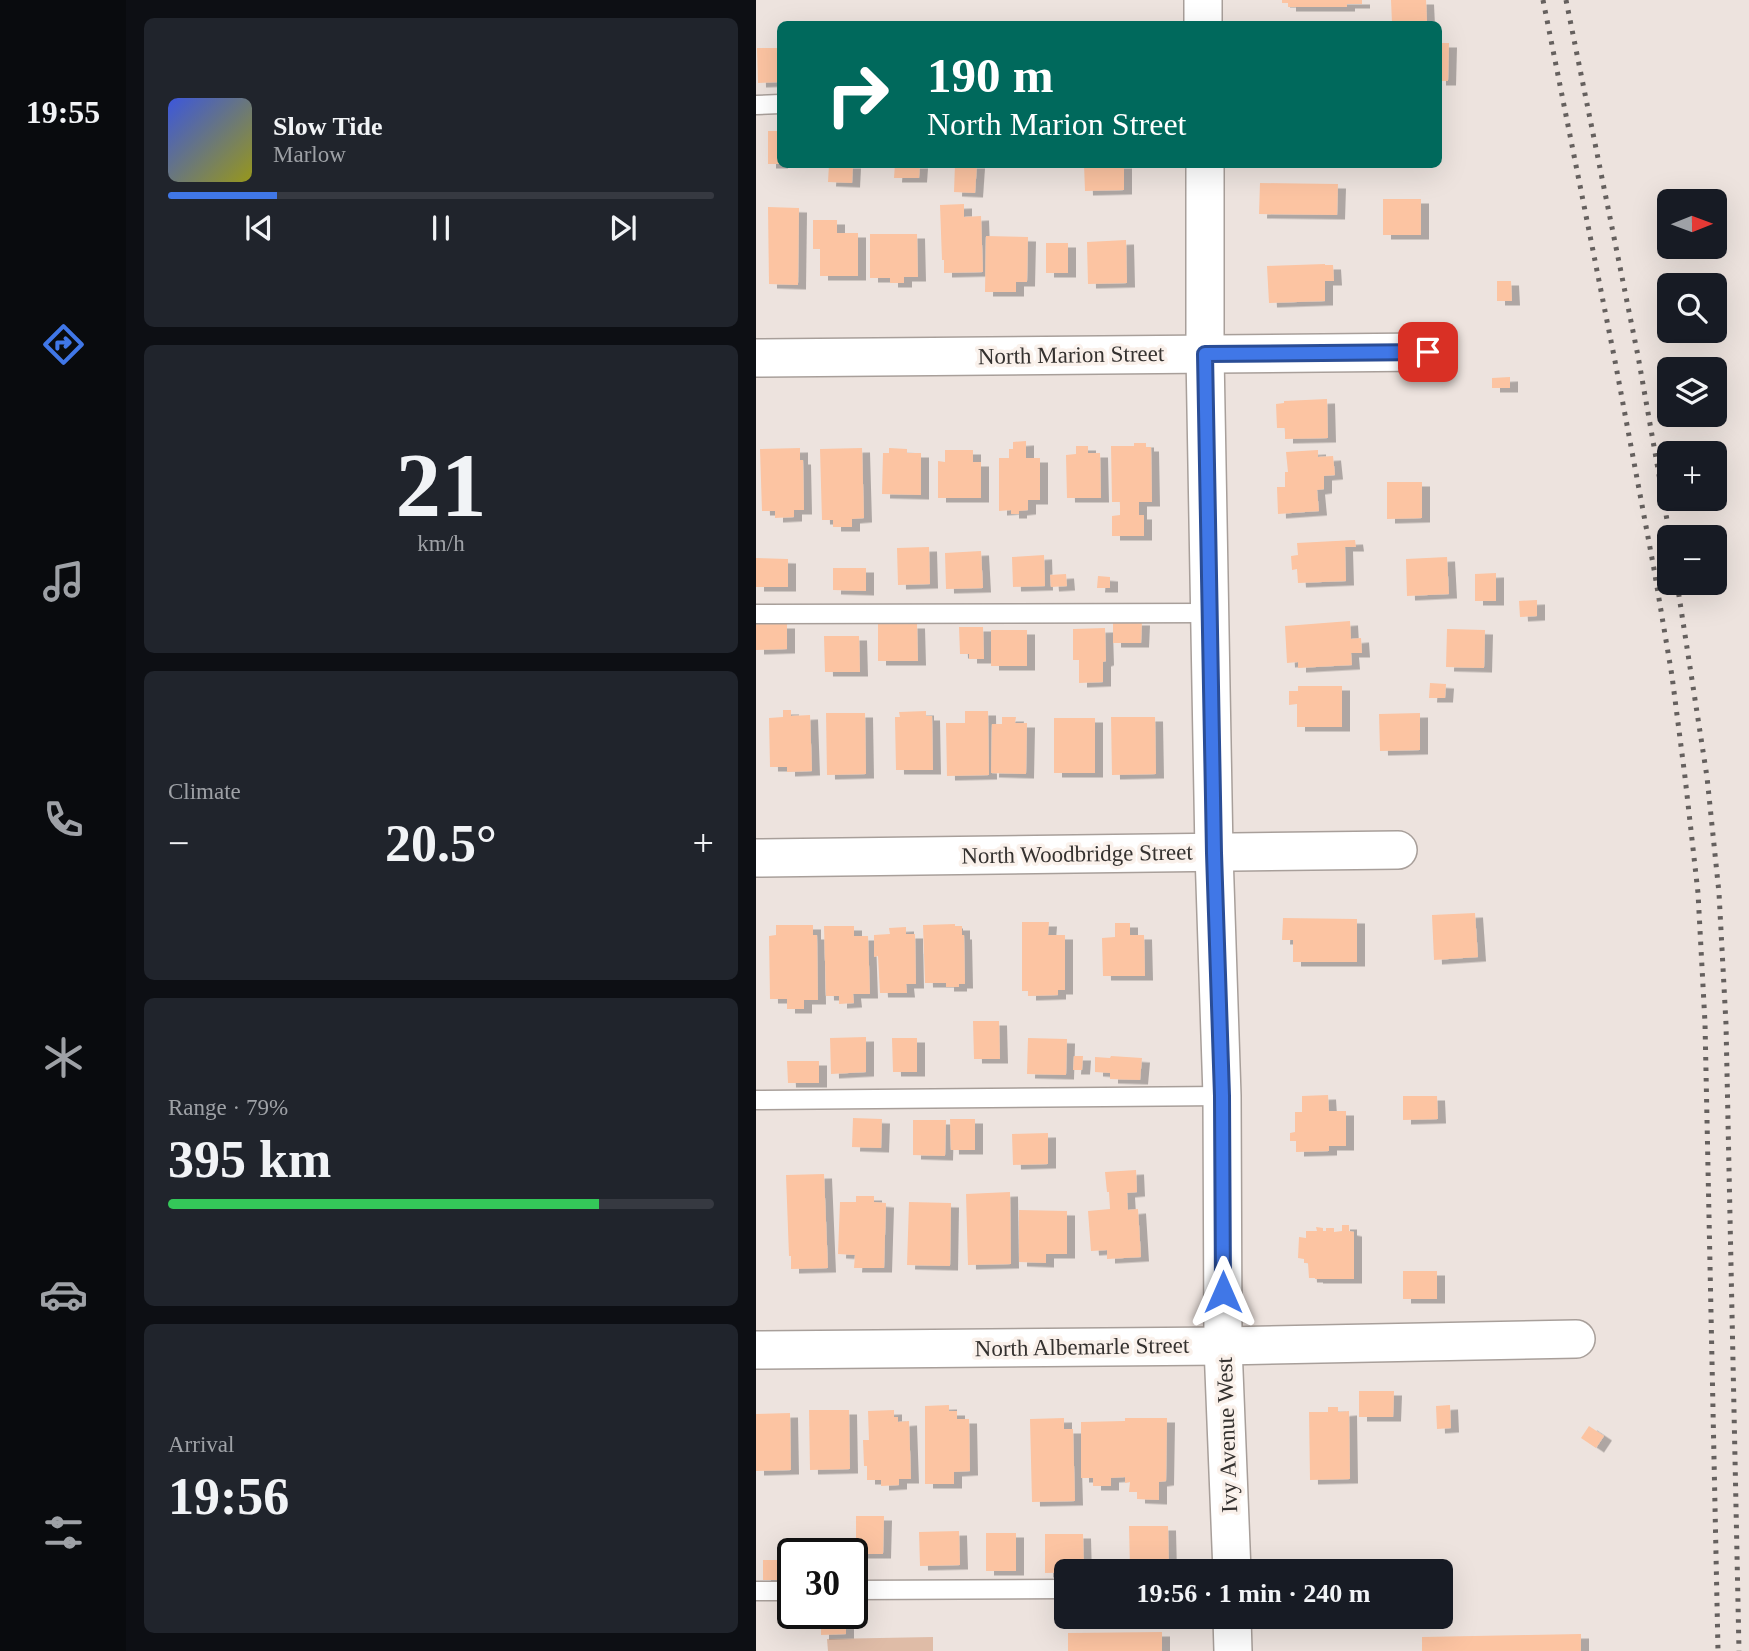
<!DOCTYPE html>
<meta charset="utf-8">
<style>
body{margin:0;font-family:"Times New Roman",serif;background:#20242c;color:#f1f3f6;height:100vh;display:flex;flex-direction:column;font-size:26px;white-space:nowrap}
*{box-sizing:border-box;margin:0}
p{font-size:23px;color:#9ea1a6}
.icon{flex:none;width:38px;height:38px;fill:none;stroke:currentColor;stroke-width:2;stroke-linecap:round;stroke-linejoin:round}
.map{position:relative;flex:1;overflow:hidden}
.drawer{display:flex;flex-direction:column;gap:18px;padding:18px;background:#0d0f14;width:630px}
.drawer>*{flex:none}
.guide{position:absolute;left:21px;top:21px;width:665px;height:147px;border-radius:10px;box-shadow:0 7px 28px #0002;background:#00695c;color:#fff;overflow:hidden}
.needle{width:46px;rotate:89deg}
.tools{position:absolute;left:901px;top:189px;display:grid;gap:14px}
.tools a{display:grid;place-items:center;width:70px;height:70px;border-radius:10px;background:#171b24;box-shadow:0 7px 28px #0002;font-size:35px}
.speed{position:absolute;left:21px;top:1538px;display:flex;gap:14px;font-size:35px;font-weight:700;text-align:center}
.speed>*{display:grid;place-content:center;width:91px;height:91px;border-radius:50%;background:#171b24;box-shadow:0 7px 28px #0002;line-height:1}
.speed .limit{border:4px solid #111;border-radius:10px;background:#fff;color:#111}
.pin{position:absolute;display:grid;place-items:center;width:60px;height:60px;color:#fff;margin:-30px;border-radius:14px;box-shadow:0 4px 10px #0006}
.me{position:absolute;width:77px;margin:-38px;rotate:0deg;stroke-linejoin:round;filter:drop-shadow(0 0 5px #0008)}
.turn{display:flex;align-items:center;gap:24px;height:147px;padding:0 35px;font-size:32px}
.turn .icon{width:91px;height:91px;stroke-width:2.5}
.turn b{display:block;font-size:49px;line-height:60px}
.big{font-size:52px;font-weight:600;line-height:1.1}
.drawer .card{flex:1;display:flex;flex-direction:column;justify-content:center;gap:10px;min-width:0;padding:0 24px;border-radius:10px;background:#20242c}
.drawer .dial{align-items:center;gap:0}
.dial b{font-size:91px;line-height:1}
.song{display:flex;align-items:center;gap:21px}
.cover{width:84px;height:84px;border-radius:10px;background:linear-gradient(135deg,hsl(230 70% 55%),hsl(60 70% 35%))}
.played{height:7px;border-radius:4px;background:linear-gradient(90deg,#4077e7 20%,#363941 20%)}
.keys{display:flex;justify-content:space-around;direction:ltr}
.heat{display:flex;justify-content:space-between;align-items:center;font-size:38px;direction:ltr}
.charge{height:10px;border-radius:5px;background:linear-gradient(90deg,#34c759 79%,#363941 0)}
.trip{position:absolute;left:298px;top:1559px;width:399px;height:70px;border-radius:10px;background:#171b24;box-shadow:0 7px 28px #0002;font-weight:600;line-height:70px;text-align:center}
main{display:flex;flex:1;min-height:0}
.tabs{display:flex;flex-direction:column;width:126px;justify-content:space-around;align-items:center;background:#090b0e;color:#9ea1a6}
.tabs .icon{width:49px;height:49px}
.tabs .current{color:#4077e7}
.tabs b{font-size:32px;color:#f1f3f6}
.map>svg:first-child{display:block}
.green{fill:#dfbca7}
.building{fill:#fcc4a2;filter:url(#shadow)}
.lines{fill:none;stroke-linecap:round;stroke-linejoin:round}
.lane-casing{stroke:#a89f9a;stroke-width:21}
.street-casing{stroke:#a89f9a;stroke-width:40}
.lane{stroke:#fff;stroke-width:18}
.street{stroke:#fff;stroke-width:37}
.rail{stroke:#65605e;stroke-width:5;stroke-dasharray:3.5 7;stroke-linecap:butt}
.route-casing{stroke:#2a4d96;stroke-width:18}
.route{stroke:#4077e7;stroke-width:12}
.labels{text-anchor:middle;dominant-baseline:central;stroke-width:7;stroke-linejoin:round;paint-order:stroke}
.street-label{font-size:23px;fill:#34312f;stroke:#faf1eb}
</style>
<main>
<nav class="tabs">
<b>19:55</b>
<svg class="icon current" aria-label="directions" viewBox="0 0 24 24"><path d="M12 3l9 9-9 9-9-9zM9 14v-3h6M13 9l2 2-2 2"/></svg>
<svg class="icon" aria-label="music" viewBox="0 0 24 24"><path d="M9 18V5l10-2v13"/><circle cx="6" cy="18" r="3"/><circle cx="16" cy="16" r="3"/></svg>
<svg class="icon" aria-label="phone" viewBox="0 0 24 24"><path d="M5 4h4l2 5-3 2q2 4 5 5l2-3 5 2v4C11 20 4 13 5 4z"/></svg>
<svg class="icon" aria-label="climate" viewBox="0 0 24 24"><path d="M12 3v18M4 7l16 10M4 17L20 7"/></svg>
<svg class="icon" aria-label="car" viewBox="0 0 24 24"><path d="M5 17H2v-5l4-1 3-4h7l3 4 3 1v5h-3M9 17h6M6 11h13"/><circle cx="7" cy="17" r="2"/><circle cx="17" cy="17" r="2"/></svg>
<svg class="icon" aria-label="filters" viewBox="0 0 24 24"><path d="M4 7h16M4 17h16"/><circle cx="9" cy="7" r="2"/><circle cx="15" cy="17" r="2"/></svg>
</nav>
<section class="drawer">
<div class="card">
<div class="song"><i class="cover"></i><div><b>Slow Tide</b><p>Marlow</p></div></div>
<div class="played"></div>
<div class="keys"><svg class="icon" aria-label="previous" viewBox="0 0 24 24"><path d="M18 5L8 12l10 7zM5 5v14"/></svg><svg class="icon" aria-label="pause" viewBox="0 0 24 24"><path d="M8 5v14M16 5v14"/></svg><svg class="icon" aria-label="next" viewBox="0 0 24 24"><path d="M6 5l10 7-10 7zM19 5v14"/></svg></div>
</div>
<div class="card dial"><b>21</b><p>km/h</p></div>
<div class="card"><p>Climate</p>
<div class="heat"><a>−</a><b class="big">20.5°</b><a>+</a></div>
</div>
<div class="card"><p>Range · 79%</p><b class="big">395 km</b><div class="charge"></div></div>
<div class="card"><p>Arrival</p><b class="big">19:56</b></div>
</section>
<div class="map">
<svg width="993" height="1651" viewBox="0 0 993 1651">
<defs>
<filter id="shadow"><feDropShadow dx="8" dy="4.5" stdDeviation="0" flood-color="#0004"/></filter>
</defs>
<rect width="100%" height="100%" fill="#ede3de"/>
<path class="green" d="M177 1637V1651H72L71 1639Z"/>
<g class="building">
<path d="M526 0H606V4H591V7H532V3H526Z"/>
<path d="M635 0H670L671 21 636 23Z"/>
<path d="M682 43H693L692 81H682Z"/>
<path d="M1 48H24V82L2 83Z"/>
<rect x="12" y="131" width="12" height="33"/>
<path d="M73 164H97L96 183 72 182Z"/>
<path d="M139 164H164L163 178H138Z"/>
<path d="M199 164H221L219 193 198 192Z"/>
<path d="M328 164H368V190L329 191Z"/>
<path d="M504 183 582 184 581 215 503 214Z"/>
<rect x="627" y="199" width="38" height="36"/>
<path d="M208 204V217L225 216 227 272 188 273V260H186L184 205Z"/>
<path d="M12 207 43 208 42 285 13 284Z"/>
<path d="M57 220H81V233H102V276H64V249H57Z"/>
<path d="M114 234H161L162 277H148V283H134V278H114Z"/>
<path d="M230 236 272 237 271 282H260V292H229Z"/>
<path d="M370 240 371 283 332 284 331 242Z"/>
<rect x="290" y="243" width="22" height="30"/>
<path d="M569 264V265H577L578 281H569V301L513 303 511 266Z"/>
<path d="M741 281H755L756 301H741Z"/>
<path d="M754 377V388H736V378Z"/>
<path d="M571 399 572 438 529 439V428H521L520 404 528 403V401Z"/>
<path d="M270 441V458H284V500H272V510L263 511V514H255V510L243 511V458H253V449H257V442Z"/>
<path d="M378 443H390V447H395L396 502H383V515H388V536H356V516L364 515V502H356L355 446H378Z"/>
<path d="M320 446H332V453H344L345 498H311L310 455 320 454Z"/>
<path d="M44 448V460H47L48 510H38V517L19 518V511H6L4 449Z"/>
<path d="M106 448 108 518 96 519V527H77V520H66L64 449Z"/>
<path d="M133 448 151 449V453H165V495L126 494 127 453H133Z"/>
<path d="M189 450H217V462H225V498H182V461L189 462Z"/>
<path d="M562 450V457L577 456 579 475 568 476V489L561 490 563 511 522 514 521 487H529V472H532L530 452Z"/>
<path d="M631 482H666V518L631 519Z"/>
<path d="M599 540 600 547H589L590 581 542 583 541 569 536 570 535 556 542 555 541 543Z"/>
<path d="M173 547 174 584 142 585 141 548Z"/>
<path d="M225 551 227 588 190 589 189 553Z"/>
<path d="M288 555 289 586 257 587 256 557Z"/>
<path d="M691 557 693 594 651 596 650 559Z"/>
<path d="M0 558 32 559V587H0Z"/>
<path d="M77 568H110V591L77 590Z"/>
<path d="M740 573V601H719V574Z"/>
<path d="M310 574 311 586 295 587 294 575Z"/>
<path d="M342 576 354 577V588H341Z"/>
<path d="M781 600V616L764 617 763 601Z"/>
<path d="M357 621H386L385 643H357Z"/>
<path d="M594 621 595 639 605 638 606 653H595L596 665 542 668V662L531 663 529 626Z"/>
<path d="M0 624H31V649L0 650Z"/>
<path d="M122 624H161L162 661H122Z"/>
<path d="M203 627H227L228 659H213V654H204Z"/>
<path d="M349 628 350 661 347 662V682L323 683V660H317V629Z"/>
<path d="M691 629 729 630 728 668 690 667Z"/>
<rect x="235" y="630" width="36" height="36"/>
<path d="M68 636H103L104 672H69Z"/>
<path d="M674 683 690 684 689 698H673Z"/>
<path d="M542 686H586V727H541V704L533 705V691H542Z"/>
<path d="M27 710H35V716L54 715 56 771 31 772V767H14L13 718 27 717Z"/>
<path d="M170 711V716H176L177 770H140L139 717H144L143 712Z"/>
<path d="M209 711H232L233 775 191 776 190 723H209Z"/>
<path d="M70 713H109L110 774 71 775Z"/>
<path d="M664 713V750L624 751 623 714Z"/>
<path d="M246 717H260L259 723H271L270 774 235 773 236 724H246Z"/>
<path d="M355 717H399L400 774 356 775Z"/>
<rect x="298" y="718" width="41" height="55"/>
<path d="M719 913 722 957 678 960 676 915Z"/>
<path d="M527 918 601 919V962H537V940H526Z"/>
<path d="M266 922H293L292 935H309V990H302V995L272 996V991H266Z"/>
<path d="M359 923H374V935H388L389 976H347L346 938 359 937Z"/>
<path d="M199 924V926H206V935H208L209 984H203V987H190V983H169L167 925Z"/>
<path d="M20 925H57V935H61L62 1000H48V1009H31V999H14L13 936 20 935Z"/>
<path d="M68 926H98V936H112L114 994H97L98 1003 83 1004V996H70Z"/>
<path d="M150 927V934H159L160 984H150L151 993H124L122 956 118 957V935L134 934 133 928Z"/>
<path d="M217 1021H243L244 1059H218Z"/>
<path d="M110 1037V1072L75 1074 74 1038Z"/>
<path d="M136 1038H161V1072H137Z"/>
<path d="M272 1038 311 1039 310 1075 271 1074Z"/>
<path d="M318 1056H327L326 1070H317Z"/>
<path d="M355 1056 386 1058 384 1080 354 1079V1073L339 1072V1057L354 1058Z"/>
<path d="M31 1061H63V1083H32Z"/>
<path d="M572 1095 573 1111H590V1146H573V1151L540 1152V1141H534V1133L539 1132V1112H546V1096Z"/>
<path d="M647 1096H681L682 1119 647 1120Z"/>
<path d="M97 1118 126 1119 125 1148 96 1147Z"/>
<path d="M194 1119H219V1150H195Z"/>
<path d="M157 1120H190L189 1156 157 1155Z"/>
<path d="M292 1133V1164L257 1165 256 1134Z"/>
<path d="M380 1170 381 1192 371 1193 372 1210 382 1209 385 1257 351 1259V1250L335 1251 332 1211 354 1209 353 1192H351L349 1172Z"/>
<path d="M68 1174 72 1268 35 1269V1256H33L30 1175Z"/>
<path d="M254 1192 255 1264 212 1265 210 1194Z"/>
<path d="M100 1196H118V1202L130 1203 128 1268H98L99 1255 82 1254 84 1202H100Z"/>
<path d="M153 1202 195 1203 194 1266 151 1265Z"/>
<path d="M263 1210 311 1211V1254H290V1263L263 1262Z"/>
<path d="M586 1225H593V1231L598 1232V1279H559V1278H553L552 1263H548V1259L542 1258 543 1237 550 1238V1231H561L560 1227 567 1228V1231H570V1228H578V1232L586 1231Z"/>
<rect x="647" y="1271" width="34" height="28"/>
<path d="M603 1391H638L637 1417H603Z"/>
<path d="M193 1405V1411H201V1419H213L214 1471 198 1472V1484H169V1406Z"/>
<path d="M694 1405 695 1428 681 1429 680 1406Z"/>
<path d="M572 1407H582V1412L593 1411 594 1479 554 1480 553 1412H572Z"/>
<path d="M53 1410H93L94 1469 54 1470Z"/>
<path d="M138 1410V1417H142V1422L153 1421 155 1479H143V1485L125 1486V1480H111V1466H108L107 1440H113L112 1411Z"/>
<path d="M34 1413 35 1470 0 1471V1414Z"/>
<path d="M308 1418V1429H317L319 1501 276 1502 274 1419Z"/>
<path d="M369 1418H411L410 1481 403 1482V1500L381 1499V1492H373L374 1482 369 1483V1477L355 1478V1486H337V1478H325V1422L369 1421Z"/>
<path d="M833 1426 848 1436 840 1448 825 1438Z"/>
<path d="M100 1516H128L127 1554H100Z"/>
<path d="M373 1526H412L413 1569H374Z"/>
<path d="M203 1531 204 1565 164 1566 163 1532Z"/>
<rect x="230" y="1533" width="30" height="38"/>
<path d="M289 1534H327L328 1572 289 1573Z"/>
<path d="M59 1540 93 1541V1554H59Z"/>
<rect x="7" y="1560" width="30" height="20"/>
<path d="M65 1614H90V1634L65 1635Z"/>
<path d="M406 1632V1651H312V1633Z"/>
<path d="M825 1634V1651H666V1637Z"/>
</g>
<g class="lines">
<defs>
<g id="lane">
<path d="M0 105 24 104"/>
<path d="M0 614 453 613"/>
<path d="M0 1100 466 1096"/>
<path d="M96 1590 310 1589"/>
<path d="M0 1591H37"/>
</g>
<g id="street">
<path d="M447 0V24"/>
<path d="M449 164V354L458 853 466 1096 467 1346 476 1572"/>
<path d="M0 358 672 352"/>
<path d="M0 858 642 850"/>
<path d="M0 1350 467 1346 820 1339"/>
<path d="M476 1617 477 1651"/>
</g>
</defs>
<use href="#lane" class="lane-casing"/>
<use href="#street" class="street-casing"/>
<use href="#lane" class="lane"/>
<use href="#street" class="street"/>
<g class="rail">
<path d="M787 0 859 361 898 569 916 676 929 777 942 893 949 1023 962 1651"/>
<path d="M810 0 882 356 914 537"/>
<path d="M921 583 951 777 963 893 970 1024 983 1651"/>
</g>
</g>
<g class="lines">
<defs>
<path id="route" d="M467 1292 466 1096 458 853 449 354 672 352"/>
</defs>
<use href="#route" class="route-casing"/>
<use href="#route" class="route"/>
</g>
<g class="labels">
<g class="street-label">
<text transform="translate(315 355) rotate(-1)">North Marion Street</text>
<text transform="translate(321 854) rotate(-1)">North Woodbridge Street</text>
<text transform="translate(326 1347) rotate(-1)">North Albemarle Street</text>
<text transform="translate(471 1435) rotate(-92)">Ivy Avenue West</text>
</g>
</g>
</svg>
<div class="tools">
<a><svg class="needle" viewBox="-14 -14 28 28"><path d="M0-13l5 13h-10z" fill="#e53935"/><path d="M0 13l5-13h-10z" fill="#9ea1a6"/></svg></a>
<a><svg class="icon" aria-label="search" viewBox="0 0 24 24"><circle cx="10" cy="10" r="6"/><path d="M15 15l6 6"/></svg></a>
<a><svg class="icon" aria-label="layers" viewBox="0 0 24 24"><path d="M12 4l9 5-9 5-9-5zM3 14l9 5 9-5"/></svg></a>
<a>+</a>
<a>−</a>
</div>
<div class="speed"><div class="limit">30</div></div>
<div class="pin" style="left:672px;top:352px;background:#d93025"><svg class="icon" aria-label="arrive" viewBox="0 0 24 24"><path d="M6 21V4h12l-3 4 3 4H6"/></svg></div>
<svg class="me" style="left:467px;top:1292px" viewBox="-20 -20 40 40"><path d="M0-17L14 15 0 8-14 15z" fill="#4077e7" stroke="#fff" stroke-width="4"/></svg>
<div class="trip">19:56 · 1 min · 240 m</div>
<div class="guide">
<div class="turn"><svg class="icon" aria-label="right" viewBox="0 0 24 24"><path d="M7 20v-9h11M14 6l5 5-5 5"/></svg><div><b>190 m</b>North Marion Street</div></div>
</div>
</div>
</main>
